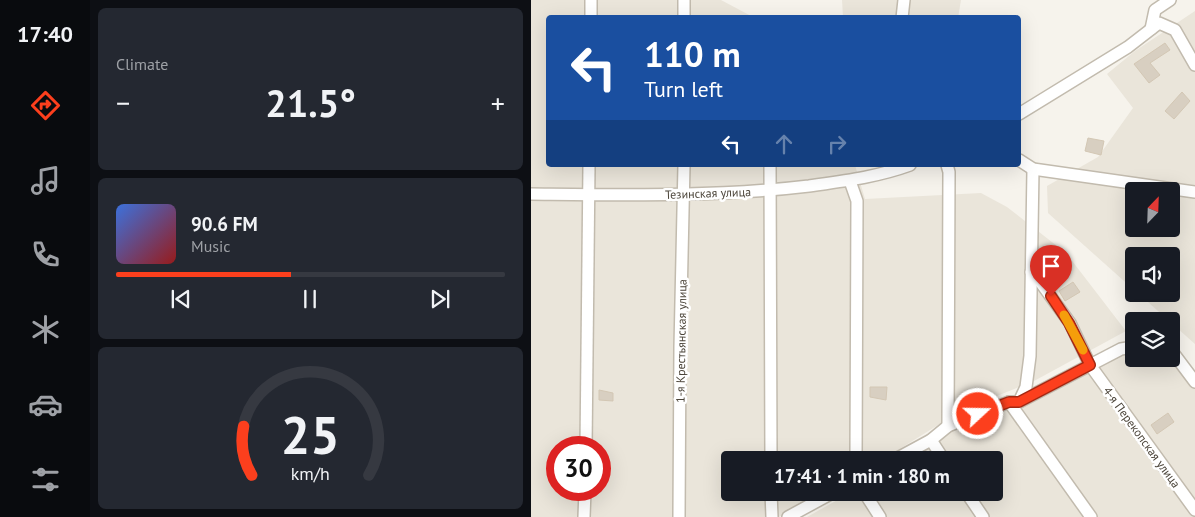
<!DOCTYPE html>
<meta charset="utf-8">
<style>
body{margin:0;font-family:"PT Sans",sans-serif;background:#242831;color:#f1f3f6;height:100vh;display:flex;flex-direction:column;font-size:19px;white-space:nowrap}
*{box-sizing:border-box;margin:0}
p{font-size:16px;color:#9ea1a6}
.icon{flex:none;width:28px;height:28px;fill:none;stroke:currentColor;stroke-width:2;stroke-linecap:round;stroke-linejoin:round}
.map{position:relative;flex:1;overflow:hidden}
.sheet{display:flex;flex-direction:column;gap:8px;padding:8px;background:#0d0f14;width:441px}
.sheet>*{flex:none}
.hud{position:absolute;left:15px;top:15px;width:475px;height:152px;border-radius:5px;box-shadow:0 5px 20px #0002;background:#1a4fa0;color:#fff;overflow:hidden}
.needle{width:32px;rotate:23deg}
.fabs{position:absolute;left:594px;top:182px;display:grid;gap:10px}
.fabs a{display:grid;place-items:center;width:55px;height:55px;border-radius:5px;background:#171b24;box-shadow:0 5px 20px #0002;font-size:25px}
.speed{position:absolute;left:15px;top:436px;display:flex;gap:10px;font-size:25px;font-weight:700;text-align:center}
.speed>*{display:grid;place-content:center;width:65px;height:65px;border-radius:50%;background:#171b24;box-shadow:0 5px 20px #0002;line-height:1}
.speed .limit{border:8px solid #d22;background:#fff;color:#111}
.pin{position:absolute;display:grid;place-items:center;width:42px;height:42px;color:#fff;margin:-51px -21px;border-radius:50% 50% 50% 0;rotate:-45deg;box-shadow:0 0 5px #0007}
.pin .icon{rotate:45deg}
.me{position:absolute;width:55px;margin:-28px;rotate:69deg;stroke-linejoin:round;filter:drop-shadow(0 0 4px #0008)}
.turn{display:flex;align-items:center;gap:18px;height:105px;padding:0 15px;font-size:22px}
.turn .icon{width:65px;height:65px;stroke-width:2.5}
.turn b{display:block;font-size:35px;line-height:42px}
.lanes{display:flex;align-items:center;height:48px;padding:0 15px;background:#0003;justify-content:center;gap:25px;direction:ltr}
.lanes .off{opacity:.35}
.big{font-size:38px;font-weight:700;line-height:1.1}
.sheet .card{flex:1;display:flex;flex-direction:column;justify-content:center;gap:8px;min-width:0;padding:0 18px;border-radius:8px;background:#242831}
.sheet .dial{align-items:center;gap:0}
.dial svg{height:130px;overflow:visible;fill:none;stroke:#363941;stroke-width:7;stroke-linecap:round;text-anchor:middle}
.dial text{fill:#f1f3f6;stroke:none}
.song{display:flex;align-items:center;gap:15px}
.cover{width:60px;height:60px;border-radius:8px;background:linear-gradient(135deg,hsl(220 70% 55%),hsl(0 70% 35%))}
.played{height:5px;border-radius:2px;background:linear-gradient(90deg,#fc3f1d 45%,#363941 45%)}
.keys{display:flex;justify-content:space-around;direction:ltr}
.heat{display:flex;justify-content:space-between;align-items:center;font-size:28px;direction:ltr}
.trip{position:absolute;left:190px;top:451px;width:282px;height:50px;border-radius:5px;background:#171b24;box-shadow:0 5px 20px #0002;font-weight:700;line-height:50px;text-align:center}
main{display:flex;flex:1;min-height:0}
.dock{display:flex;flex-direction:column;width:90px;justify-content:space-around;align-items:center;background:#090b0e;color:#9ea1a6}
.dock .icon{width:35px;height:35px}
.dock .on{color:#fc3f1d}
.dock b{font-size:22px;color:#f1f3f6}
.map>svg:first-child{display:block}
.residential{fill:#eae5da;fill-rule:evenodd}
.building{fill:#d8cfc1;stroke:#d3c7b4}
.lines{fill:none;stroke-linecap:round;stroke-linejoin:round}
.minor-casing{stroke:#c2bbae;stroke-width:14}
.minor{stroke:#fff;stroke-width:11}
.route-casing{stroke:#a42913;stroke-width:12}
.route{stroke:#fc3f1d;stroke-width:9}
.slow{stroke:#f59e0b;stroke-width:9}
.labels{text-anchor:middle;dominant-baseline:central;stroke-width:5;stroke-linejoin:round;paint-order:stroke}
.street-label{font-size:12px;fill:#4b4439;stroke:#fff}
</style>
<main>
<nav class="dock">
<b>17:40</b>
<svg class="icon on" aria-label="directions" viewBox="0 0 24 24"><path d="M12 3l9 9-9 9-9-9zM9 14v-3h6M13 9l2 2-2 2"/></svg>
<svg class="icon" aria-label="music" viewBox="0 0 24 24"><path d="M9 18V5l10-2v13"/><circle cx="6" cy="18" r="3"/><circle cx="16" cy="16" r="3"/></svg>
<svg class="icon" aria-label="phone" viewBox="0 0 24 24"><path d="M5 4h4l2 5-3 2q2 4 5 5l2-3 5 2v4C11 20 4 13 5 4z"/></svg>
<svg class="icon" aria-label="climate" viewBox="0 0 24 24"><path d="M12 3v18M4 7l16 10M4 17L20 7"/></svg>
<svg class="icon" aria-label="car" viewBox="0 0 24 24"><path d="M5 17H2v-5l4-1 3-4h7l3 4 3 1v5h-3M9 17h6M6 11h13"/><circle cx="7" cy="17" r="2"/><circle cx="17" cy="17" r="2"/></svg>
<svg class="icon" aria-label="filters" viewBox="0 0 24 24"><path d="M4 7h16M4 17h16"/><circle cx="9" cy="7" r="2"/><circle cx="15" cy="17" r="2"/></svg>
</nav>
<section class="sheet">
<div class="card"><p>Climate</p>
<div class="heat"><a>−</a><b class="big">21.5°</b><a>+</a></div>
</div>
<div class="card">
<div class="song"><i class="cover"></i><div><b>90.6 FM</b><p>Music</p></div></div>
<div class="played"></div>
<div class="keys"><svg class="icon" aria-label="previous" viewBox="0 0 24 24"><path d="M18 5L8 12l10 7zM5 5v14"/></svg><svg class="icon" aria-label="pause" viewBox="0 0 24 24"><path d="M8 5v14M16 5v14"/></svg><svg class="icon" aria-label="next" viewBox="0 0 24 24"><path d="M6 5l10 7-10 7zM19 5v14"/></svg></div>
</div>
<div class="card dial"><svg viewBox="0 0 100 80">
<path d="M14 69A42 42 0 1 1 86 69"/>
<path d="M14 69A42 42 0 0 1 9 39" stroke="#fc3f1d"/>
<text x="50" y="56" font-size="32" font-weight="700">25</text>
<text x="50" y="72" font-size="11">km/h</text>
</svg></div>
</section>
<div class="map">
<svg width="664" height="517" viewBox="0 0 664 517">
<rect width="100%" height="100%" fill="#f6f3ec"/>
<g class="residential">
<path d="M0 0H190L222 17 18 18V165H324L334 199 450 193 476 207 535 253 595 331 503 381 431 410 351 460H199V492L292 493 248 517H0ZM26 448H69V490H26Z"/>
<path d="M311 0H430L427 18 312 17Z"/>
<path d="M664 11V344L608 294H640V256H602V289L517 213 516 186 567 157 602 108 576 74 604 51ZM602 191H640V229H602Z"/>
<path d="M590 353H602V359H640L664 373V517H276L319 493 464 492V460H376L399 447 424 426Z"/>
</g>
<g class="building">
<path d="M634 43 639 50 619 63 629 75 618 83 603 64Z"/>
<path d="M651 92 659 101 643 119 634 111Z"/>
<path d="M557 138 573 141 570 155 554 151Z"/>
<path d="M542 282 549 292 534 301 528 291Z"/>
<path d="M339 387H356L355 400 339 397Z"/>
<path d="M68 390 82 393V401L68 400Z"/>
<path d="M637 413 643 422 626 434 620 425Z"/>
</g>
<g class="lines">
<defs>
<g id="minor">
<path d="M60 18V0"/>
<path d="M153 18V0"/>
<path d="M371 18 373 0"/>
<path d="M620 29 624 10 639 0"/>
<path d="M488 114 597 47 628 23 644 30 664 65"/>
<path d="M488 160 502 169 664 192"/>
<path d="M239 165 240 460"/>
<path d="M416 165 418 172 417 426"/>
<path d="M319 181 326 201 325 460"/>
<path d="M0 194C93 195 186 197 278 186 313 181 346 177 379 165"/>
<path d="M500 272 510 283 539 323 559 365 664 510"/>
<path d="M640 350 664 382"/>
<path d="M478 402 560 517"/>
<path d="M488 402 495 387 499 356 502 169"/>
<path d="M400 440 413 460"/>
<path d="M55 448 58 165"/>
<path d="M363 460 400 440 417 426 478 402H488L590 349 602 347"/>
<path d="M240 492 241 517"/>
<path d="M333 492 349 517"/>
<path d="M435 492 452 517"/>
<path d="M53 517 54 490"/>
<path d="M148 517 149 347 153 165"/>
<path d="M257 517 303 492"/>
</g>
</defs>
<use href="#minor" class="minor-casing"/>
<use href="#minor" class="minor"/>
</g>
<g class="lines">
<defs>
<path id="route" d="M447 414 478 402H488L559 365 538 323 520 296"/>
</defs>
<use href="#route" class="route-casing"/>
<use href="#route" class="route"/>
<path class="slow" d="M533 315 552 350"/>
</g>
<g class="labels">
<g class="street-label">
<text transform="translate(177 193) rotate(-2)">Тезинская улица</text>
<text transform="translate(150 341) rotate(-89)">1-я Крестьянская улица</text>
<text transform="translate(611 437) rotate(54)">4-я Перекопская улица</text>
</g>
</g>
</svg>
<div class="fabs">
<a><svg class="needle" viewBox="-14 -14 28 28"><path d="M0-13l5 13h-10z" fill="#e53935"/><path d="M0 13l5-13h-10z" fill="#9ea1a6"/></svg></a>
<a><svg class="icon" aria-label="sound" viewBox="0 0 24 24"><path d="M4 9h4l5-4v14l-5-4H4zM17 9q2 3 0 6"/></svg></a>
<a><svg class="icon" aria-label="layers" viewBox="0 0 24 24"><path d="M12 4l9 5-9 5-9-5zM3 14l9 5 9-5"/></svg></a>
</div>
<div class="speed"><div class="limit">30</div></div>
<div class="pin" style="left:520px;top:296px;background:#d93025"><svg class="icon" aria-label="arrive" viewBox="0 0 24 24"><path d="M6 21V4h12l-3 4 3 4H6"/></svg></div>
<svg class="me" style="left:447px;top:414px" viewBox="-20 -20 40 40"><circle r="17" fill="#fc3f1d" stroke="#fff" stroke-width="3"/><path d="M0-11L8 9 0 5-8 9z" fill="#fff"/></svg>
<div class="trip">17:41 · 1 min · 180 m</div>
<div class="hud">
<div class="turn"><svg class="icon" aria-label="left" viewBox="0 0 24 24"><path d="M17 20v-9H6M10 6l-5 5 5 5"/></svg><div><b>110 m</b>Turn left</div></div>
<div class="lanes"><svg class="icon" aria-label="left" viewBox="0 0 24 24"><path d="M17 20v-9H6M10 6l-5 5 5 5"/></svg><svg class="icon off" aria-label="ahead" viewBox="0 0 24 24"><path d="M12 20V5M6 11l6-6 6 6"/></svg><svg class="icon off" aria-label="right" viewBox="0 0 24 24"><path d="M7 20v-9h11M14 6l5 5-5 5"/></svg></div>
</div>
</div>
</main>
